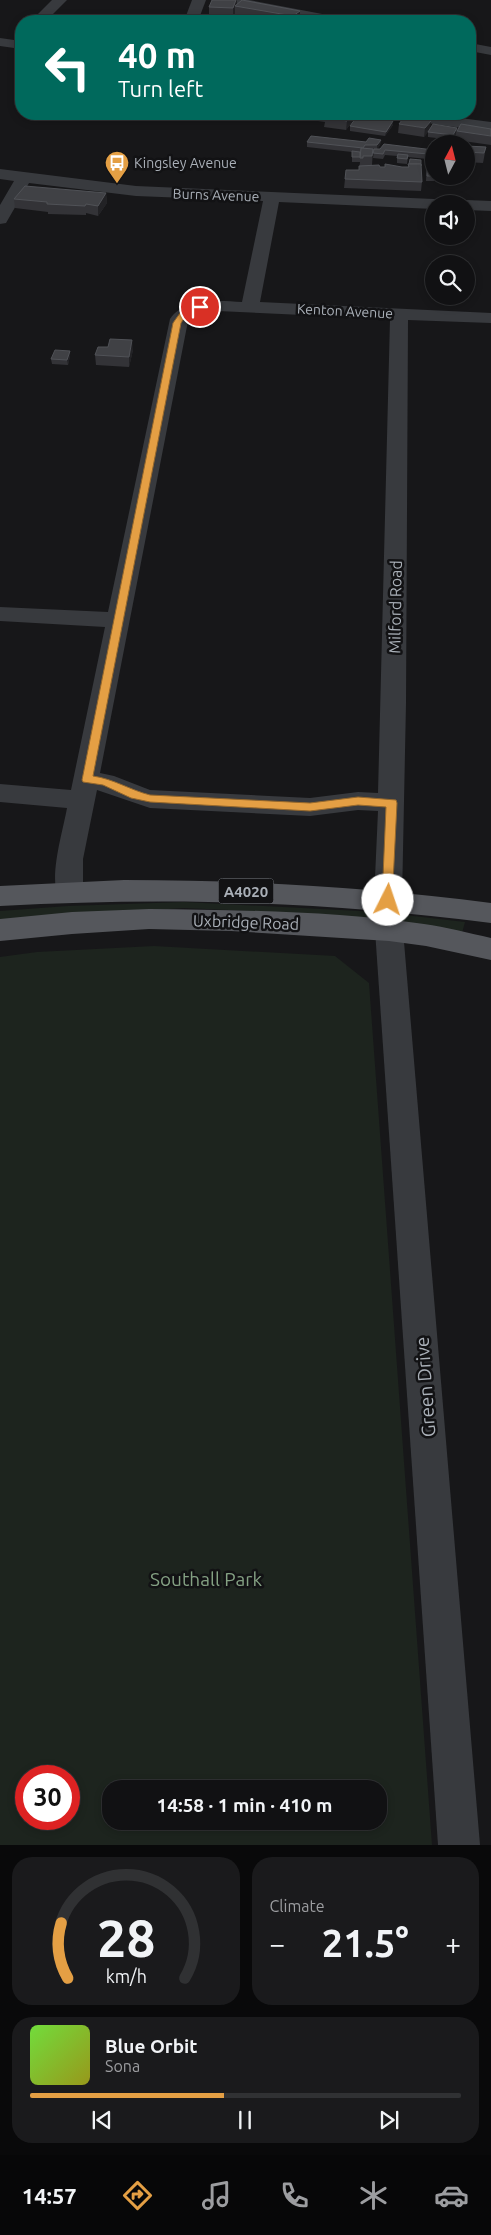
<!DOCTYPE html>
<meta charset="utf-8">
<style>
body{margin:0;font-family:Ubuntu,sans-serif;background:#1a1a1c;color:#f1f3f6;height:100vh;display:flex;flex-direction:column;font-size:19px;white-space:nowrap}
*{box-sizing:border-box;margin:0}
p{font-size:16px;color:#9c9da0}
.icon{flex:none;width:28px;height:28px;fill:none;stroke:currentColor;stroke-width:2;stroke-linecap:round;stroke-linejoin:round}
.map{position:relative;height:1845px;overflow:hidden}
.details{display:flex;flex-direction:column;gap:12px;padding:12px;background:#09090a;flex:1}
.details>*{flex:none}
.banner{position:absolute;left:15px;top:15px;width:461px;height:105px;border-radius:20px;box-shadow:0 2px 8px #0003,0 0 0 1px #303133;background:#00695c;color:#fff;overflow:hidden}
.needle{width:32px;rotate:7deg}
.fabs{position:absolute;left:425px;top:135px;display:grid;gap:10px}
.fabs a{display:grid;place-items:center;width:50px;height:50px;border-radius:50%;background:#111113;box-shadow:0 2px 8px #0003,0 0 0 1px #303133;font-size:25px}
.speed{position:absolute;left:15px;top:1765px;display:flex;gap:10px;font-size:25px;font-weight:700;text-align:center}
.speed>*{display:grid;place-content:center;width:65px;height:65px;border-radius:50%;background:#111113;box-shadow:0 2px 8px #0003,0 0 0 1px #303133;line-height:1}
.speed .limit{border:8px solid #d22;background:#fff;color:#111}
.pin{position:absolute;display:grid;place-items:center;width:42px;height:42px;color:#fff;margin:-21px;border:2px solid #fff;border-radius:50%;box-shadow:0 1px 5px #0007}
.me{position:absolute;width:55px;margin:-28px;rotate:4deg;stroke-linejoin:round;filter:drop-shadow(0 0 4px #0008)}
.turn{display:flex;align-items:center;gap:18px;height:105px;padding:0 20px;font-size:22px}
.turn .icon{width:65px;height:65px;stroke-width:2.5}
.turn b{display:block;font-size:35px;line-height:42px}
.big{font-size:38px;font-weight:700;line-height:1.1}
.details .widget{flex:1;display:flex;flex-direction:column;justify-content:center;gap:8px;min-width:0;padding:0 18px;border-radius:20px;background:#1a1a1c}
.details .dial{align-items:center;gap:0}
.dial svg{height:130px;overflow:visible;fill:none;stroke:#303133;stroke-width:7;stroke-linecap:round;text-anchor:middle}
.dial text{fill:#f1f3f6;stroke:none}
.song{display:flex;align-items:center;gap:15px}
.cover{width:60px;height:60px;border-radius:8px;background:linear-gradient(135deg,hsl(100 70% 55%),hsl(60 70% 35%))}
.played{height:5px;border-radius:2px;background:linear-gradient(90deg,#e49f44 45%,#303133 45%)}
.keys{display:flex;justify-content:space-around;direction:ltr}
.heat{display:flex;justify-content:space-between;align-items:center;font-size:28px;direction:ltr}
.details .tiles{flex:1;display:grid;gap:12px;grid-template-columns:1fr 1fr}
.widget:last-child{grid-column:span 2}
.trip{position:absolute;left:102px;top:1780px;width:285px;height:50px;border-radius:20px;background:#111113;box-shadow:0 2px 8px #0003,0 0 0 1px #303133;font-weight:700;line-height:50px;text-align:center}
.menu{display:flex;height:80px;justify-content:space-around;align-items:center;background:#070708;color:#9c9da0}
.menu .icon{width:35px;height:35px}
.menu .current{color:#e49f44}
.menu b{font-size:22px;color:#f1f3f6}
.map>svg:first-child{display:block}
.green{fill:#1d241e;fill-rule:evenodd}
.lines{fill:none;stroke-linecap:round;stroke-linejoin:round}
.minor{fill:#383a3e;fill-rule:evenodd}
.major{fill:#55575c;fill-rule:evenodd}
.wall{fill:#333337}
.shaded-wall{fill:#222225}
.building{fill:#404145;stroke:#505257}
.route{fill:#e49f44;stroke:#94672c}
.labels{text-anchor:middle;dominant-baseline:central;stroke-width:5;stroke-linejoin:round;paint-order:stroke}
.far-poi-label{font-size:14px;fill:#aab0b8;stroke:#121214;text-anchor:start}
.far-street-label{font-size:14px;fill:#aab0b8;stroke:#121214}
.shield{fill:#121214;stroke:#7c8187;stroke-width:1}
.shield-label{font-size:15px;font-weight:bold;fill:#aab0b8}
.street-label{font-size:16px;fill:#aab0b8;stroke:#121214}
.near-street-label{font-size:19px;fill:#aab0b8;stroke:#121214}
.near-park-label{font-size:19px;fill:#84a183;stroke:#121214}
</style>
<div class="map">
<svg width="491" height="1845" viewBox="0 0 491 1845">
<rect width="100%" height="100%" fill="#171719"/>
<g class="green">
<path d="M184 902 379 912 465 922 462 933 273 912 184 908 0 920V911L68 906Z"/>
<path d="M154 946 335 956 369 983 432 1845H0V957L37 952ZM26 1776H69V1819H26ZM111 1789H379V1821H111Z"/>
</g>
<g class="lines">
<g class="minor">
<path d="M52 0H67L46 21H31Z"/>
<path d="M192 0H206L198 21H184Z"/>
<path d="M221 0H249L338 17 345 21H318L228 4Z"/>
<path d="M0 38 21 41V49L0 46Z"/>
<path d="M470 43 491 47V55L470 51Z"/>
<path d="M390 114H429L491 122V132L398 119 393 117Z"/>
<path d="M0 169 136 186 434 199 440 200 442 204H434V209L279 202 260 302 491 313V323L408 320 406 703 402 900 398 907 388 910 378 907 374 900 378 811 358 810 310 816 150 808 97 790 83 859V892L79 899 69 902 59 899C48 878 63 831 67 808L0 802V784L71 790 105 627 0 621V607L108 612 170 319C185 297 219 301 242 302L263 201 136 196 29 183 6 223 0 224V205L14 181 0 179ZM218 311 390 319 378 793 358 792 310 798 150 790 114 776 100 773 188 321 199 314Z"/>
<path d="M466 200 491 201V211L466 210V204H459Z"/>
<path d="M389 919 399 922 403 930 480 1845H438L375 930 379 922Z"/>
</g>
<g class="major">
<path d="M124 880C247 880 369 887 491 903V923C324 901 168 897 0 906V886Z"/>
<path d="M149 909C238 910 335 911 424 924 446 927 469 933 491 938V960L426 946 389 941 231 931 149 929 72 934 0 941V919L72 912Z"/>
</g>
</g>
<g class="wall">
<path d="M237 0V4L300 11V19L297 21H273L235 14 233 20 209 19V7Z"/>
<path d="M275 114H304L299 119 275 115Z"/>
<path d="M304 114 354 119 346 130 324 127 325 122 304 119Z"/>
<path d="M399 124 430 129 457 128V130L491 136V145L456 140V133L453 140 428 137V132L424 137 398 133Z"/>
<path d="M393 125 385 136 350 131V126Z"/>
<path d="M381 140 380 145 377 149 434 150V181H426L427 159 408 157 407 164 397 163V156L385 155 383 159 373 158 374 150H373L372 165 380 167H408V164L422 182 421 191 344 188 345 179 359 170 360 162H352V152L307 147V142H366Z"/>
<path d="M466 146 486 147 483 163 466 162Z"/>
<path d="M106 193 107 203 98 216 86 213V215L48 214V212L15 208 14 199Z"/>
<path d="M108 347 133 350 129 367 96 365 95 355Z"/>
<path d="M70 351V356L68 365 52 364 51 359Z"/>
</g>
<g class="shaded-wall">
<path d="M236 0H237V6H235V14L233 20V8Z"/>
<path d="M300 11V19L297 21H293V16Z"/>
<path d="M300 114H304L299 119 300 115Z"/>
<path d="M352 114H354V119L346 130 347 121Z"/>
<path d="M393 121V125L385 136 386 132Z"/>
<path d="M431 121 430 130 424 137 425 128Z"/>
<path d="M457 128 456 133 453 140V135Z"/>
<path d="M381 140 380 145 377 150V145Z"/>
<path d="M106 193 107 203 98 216V206Z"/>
<path d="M132 340 133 350 129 367V357Z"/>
<path d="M70 351V356L68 365 67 360Z"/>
</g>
<g class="building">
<path d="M212 0H236L233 8 209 7Z"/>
<path d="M242 0 300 11 293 16 235 6Z"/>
<path d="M304 114H328L325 117Z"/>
<path d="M328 114H352L347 121 325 117Z"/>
<path d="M358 115 393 121 386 132 350 126Z"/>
<path d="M405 116 431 121 425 128 399 124Z"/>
<path d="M433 124 457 128 453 135 428 132Z"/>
<path d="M461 124 491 129V136L457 131Z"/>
<path d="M311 136 366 142 369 138 381 140 377 145H365L363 148 307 142Z"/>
<path d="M384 144 434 150V176H427L428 154 385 150 383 154 373 153 374 149H380Z"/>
<path d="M466 146 486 147 484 153 466 152Z"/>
<path d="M361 148 373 149 372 156H363V158H360Z"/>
<path d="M352 151 360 152V157H352Z"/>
<path d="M398 154 408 155 407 159 397 158Z"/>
<path d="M410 159 421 160V166V164H409Z"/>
<path d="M385 164 402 167H409L408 164H421L422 182 345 179 346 170H359V166L379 165 380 167H385Z"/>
<path d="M25 186 106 193 98 206 86 204 85 206 47 204V202L14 199Z"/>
<path d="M110 339 132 340 129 357 95 355 98 347H108Z"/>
<path d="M55 350 70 351 67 360 51 359Z"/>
</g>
<path class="route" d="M200 305 204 307 203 309 186 316 181 323 93 776C114 779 130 790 150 795L310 803 358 797 396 800 397 803 392 903H384L382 900 386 807 358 805 310 811 150 802 131 798 103 785 83 782 82 780 173 323 180 313Z"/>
<defs>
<symbol id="bus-pin" viewBox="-11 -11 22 30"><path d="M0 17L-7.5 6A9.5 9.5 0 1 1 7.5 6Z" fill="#e49f44" stroke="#121214"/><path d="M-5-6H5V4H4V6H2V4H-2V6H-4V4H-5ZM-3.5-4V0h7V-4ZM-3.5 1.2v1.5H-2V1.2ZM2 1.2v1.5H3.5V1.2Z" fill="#fff"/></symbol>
</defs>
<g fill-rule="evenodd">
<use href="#bus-pin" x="103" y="149" width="28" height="38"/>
</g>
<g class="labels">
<g class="far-poi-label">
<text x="134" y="163">Kingsley Avenue</text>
</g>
<g class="far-street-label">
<text transform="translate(216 195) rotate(2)">Burns Avenue</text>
<text transform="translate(345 311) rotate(3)">Kenton Avenue</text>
</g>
<rect class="shield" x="218.5" y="878.5" width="55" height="25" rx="4"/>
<g class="shield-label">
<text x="246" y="891">A4020</text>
</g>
<g class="street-label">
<text transform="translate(395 607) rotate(-89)">Milford Road</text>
<text transform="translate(246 922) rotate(2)">Uxbridge Road</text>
</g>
<g class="near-street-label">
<text transform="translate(425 1387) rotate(-94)">Green Drive</text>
</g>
<g class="near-park-label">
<text x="206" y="1579">Southall Park</text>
</g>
</g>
</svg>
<div class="fabs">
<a><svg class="needle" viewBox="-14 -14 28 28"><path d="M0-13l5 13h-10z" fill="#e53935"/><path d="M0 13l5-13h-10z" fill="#9c9da0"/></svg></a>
<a><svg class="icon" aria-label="sound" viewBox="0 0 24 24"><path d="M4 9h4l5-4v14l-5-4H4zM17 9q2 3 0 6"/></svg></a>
<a><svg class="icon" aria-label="search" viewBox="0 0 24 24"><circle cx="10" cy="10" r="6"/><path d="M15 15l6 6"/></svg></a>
</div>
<div class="speed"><div class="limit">30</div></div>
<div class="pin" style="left:200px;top:307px;background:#d93025"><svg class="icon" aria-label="arrive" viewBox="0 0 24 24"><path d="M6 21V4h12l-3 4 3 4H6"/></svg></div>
<svg class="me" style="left:388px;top:900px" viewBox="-20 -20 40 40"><circle r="19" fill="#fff"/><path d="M0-13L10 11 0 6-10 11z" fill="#e49f44"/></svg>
<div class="trip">14:58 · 1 min · 410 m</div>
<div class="banner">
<div class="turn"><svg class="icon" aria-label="left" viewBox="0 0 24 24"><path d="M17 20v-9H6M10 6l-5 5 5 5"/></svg><div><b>40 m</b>Turn left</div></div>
</div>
</div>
<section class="details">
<div class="tiles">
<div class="widget dial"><svg viewBox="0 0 100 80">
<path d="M14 69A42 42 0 1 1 86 69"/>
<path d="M14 69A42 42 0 0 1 10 35" stroke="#e49f44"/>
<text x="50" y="56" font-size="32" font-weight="700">28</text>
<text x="50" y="72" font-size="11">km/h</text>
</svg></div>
<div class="widget"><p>Climate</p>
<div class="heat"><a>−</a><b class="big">21.5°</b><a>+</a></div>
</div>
<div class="widget">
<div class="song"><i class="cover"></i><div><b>Blue Orbit</b><p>Sona</p></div></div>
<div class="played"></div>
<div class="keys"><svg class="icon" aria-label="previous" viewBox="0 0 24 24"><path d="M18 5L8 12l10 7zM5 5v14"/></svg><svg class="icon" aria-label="pause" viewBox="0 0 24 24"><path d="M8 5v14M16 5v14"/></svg><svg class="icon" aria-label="next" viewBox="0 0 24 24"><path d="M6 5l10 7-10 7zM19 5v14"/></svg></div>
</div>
</div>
</section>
<nav class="menu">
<b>14:57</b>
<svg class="icon current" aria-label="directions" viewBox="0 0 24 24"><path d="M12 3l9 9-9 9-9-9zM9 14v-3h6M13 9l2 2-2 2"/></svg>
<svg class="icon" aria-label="music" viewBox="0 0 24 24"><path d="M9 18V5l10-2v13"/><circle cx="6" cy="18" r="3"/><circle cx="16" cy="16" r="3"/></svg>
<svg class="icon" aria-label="phone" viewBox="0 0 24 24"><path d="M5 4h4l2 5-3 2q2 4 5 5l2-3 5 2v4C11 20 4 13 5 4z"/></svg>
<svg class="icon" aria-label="climate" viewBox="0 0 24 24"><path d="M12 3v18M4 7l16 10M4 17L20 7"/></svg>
<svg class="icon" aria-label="car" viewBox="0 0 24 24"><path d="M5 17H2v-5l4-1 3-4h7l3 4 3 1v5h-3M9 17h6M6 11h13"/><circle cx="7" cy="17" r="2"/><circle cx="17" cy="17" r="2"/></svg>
</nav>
